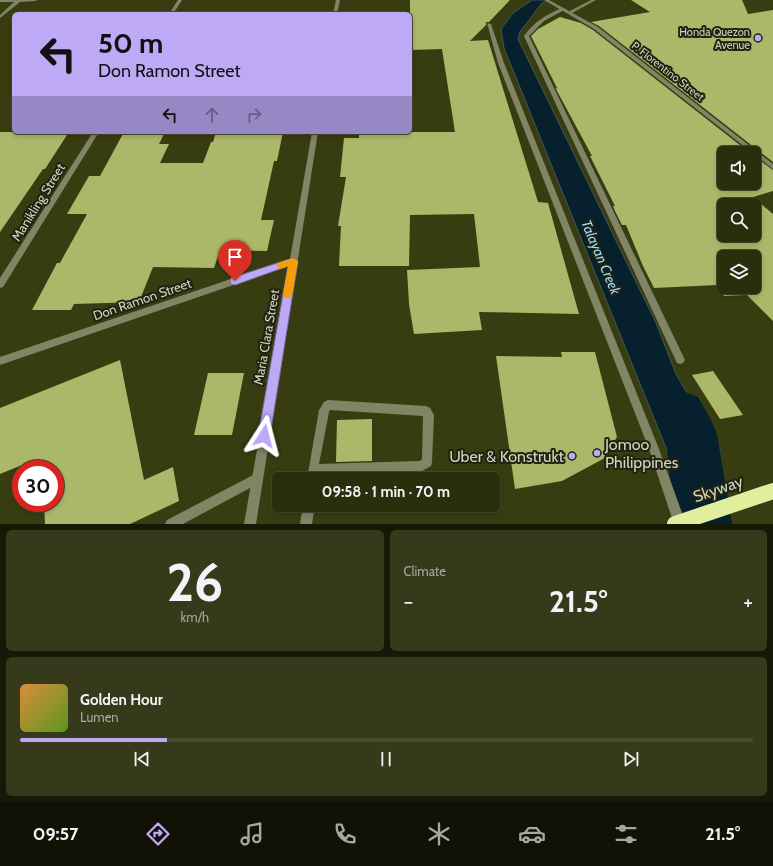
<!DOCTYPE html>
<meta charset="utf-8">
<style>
body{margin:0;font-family:Cabin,sans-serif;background:#363a1b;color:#f1f3f6;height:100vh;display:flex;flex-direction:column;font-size:15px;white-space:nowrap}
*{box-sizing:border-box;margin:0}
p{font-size:13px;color:#a5a89d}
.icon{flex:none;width:22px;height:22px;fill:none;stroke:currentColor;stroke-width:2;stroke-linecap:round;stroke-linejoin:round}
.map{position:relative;height:524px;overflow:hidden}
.details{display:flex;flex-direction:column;gap:6px;padding:6px;background:#171907;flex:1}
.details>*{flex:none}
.hud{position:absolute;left:12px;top:12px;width:400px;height:122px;border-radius:6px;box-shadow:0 2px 6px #0003,0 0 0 1px #464a2e;background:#bda9f5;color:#111;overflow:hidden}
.controls{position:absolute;left:717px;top:146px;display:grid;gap:8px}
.controls a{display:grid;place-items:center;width:44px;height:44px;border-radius:6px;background:#2a2e0d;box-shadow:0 2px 6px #0003,0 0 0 1px #464a2e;font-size:20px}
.speed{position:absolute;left:12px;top:460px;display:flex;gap:8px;font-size:20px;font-weight:700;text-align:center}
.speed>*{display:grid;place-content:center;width:52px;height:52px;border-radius:50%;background:#2a2e0d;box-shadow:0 2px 6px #0003,0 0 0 1px #464a2e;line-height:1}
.speed .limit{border:6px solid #d22;background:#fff;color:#111}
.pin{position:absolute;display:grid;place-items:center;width:34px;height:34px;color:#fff;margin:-41px -17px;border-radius:50% 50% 50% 0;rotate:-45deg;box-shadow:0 0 4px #0007}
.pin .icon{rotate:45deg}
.me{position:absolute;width:44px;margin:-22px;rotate:9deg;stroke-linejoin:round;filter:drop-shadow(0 0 3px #0008)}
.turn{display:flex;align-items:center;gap:14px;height:84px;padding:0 20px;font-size:18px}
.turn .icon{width:52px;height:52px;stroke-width:2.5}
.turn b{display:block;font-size:28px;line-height:34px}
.lanes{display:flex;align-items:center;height:38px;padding:0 20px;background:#0003;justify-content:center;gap:20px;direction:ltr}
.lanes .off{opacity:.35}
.big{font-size:30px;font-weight:700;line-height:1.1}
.details .card{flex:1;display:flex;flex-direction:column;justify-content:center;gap:6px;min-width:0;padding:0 14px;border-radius:6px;background:#363a1b}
.details .dial{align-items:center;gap:0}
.dial b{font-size:52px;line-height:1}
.song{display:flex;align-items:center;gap:12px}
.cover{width:48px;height:48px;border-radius:6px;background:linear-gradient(135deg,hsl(30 70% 55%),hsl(90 70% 35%))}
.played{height:4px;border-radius:2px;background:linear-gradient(90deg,#bda9f5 20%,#464a2e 20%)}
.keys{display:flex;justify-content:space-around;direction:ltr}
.heat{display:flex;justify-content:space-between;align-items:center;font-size:22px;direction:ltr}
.details .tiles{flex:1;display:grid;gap:6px;grid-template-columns:1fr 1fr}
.card:last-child{grid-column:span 2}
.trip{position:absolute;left:272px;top:472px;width:228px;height:40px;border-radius:6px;background:#2a2e0d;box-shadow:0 2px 6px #0003,0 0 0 1px #464a2e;font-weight:700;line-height:40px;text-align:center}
.dock{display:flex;height:64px;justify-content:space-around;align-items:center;background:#111205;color:#a5a89d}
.dock .icon{width:28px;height:28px}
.dock .on{color:#bda9f5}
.dock b{font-size:18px;color:#f1f3f6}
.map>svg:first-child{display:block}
.water{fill:#06202e;stroke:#435659}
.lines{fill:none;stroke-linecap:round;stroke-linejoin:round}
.river{fill:#06202e;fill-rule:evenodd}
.building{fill:#acb869;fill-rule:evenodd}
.service{fill:#808566;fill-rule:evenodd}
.pedestrian{fill:#808566;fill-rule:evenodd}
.minor{fill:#808566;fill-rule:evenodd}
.motorway-bridge{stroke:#e1ee9d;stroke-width:16}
.route{fill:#bda9f5;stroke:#7b6e9f}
.slow{fill:#f59e0b}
.poi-dot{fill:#bda9f5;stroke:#202310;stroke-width:1.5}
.labels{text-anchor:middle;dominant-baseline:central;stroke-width:4;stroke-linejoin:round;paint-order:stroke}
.far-poi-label{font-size:11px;fill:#d0d5bd;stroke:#202310;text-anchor:end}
.far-street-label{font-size:11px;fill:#d0d5bd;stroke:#202310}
.street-label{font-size:13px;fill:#d0d5bd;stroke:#202310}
.water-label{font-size:14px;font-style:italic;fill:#9dd9fe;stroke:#202310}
.near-poi-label{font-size:16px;fill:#d0d5bd;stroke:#202310;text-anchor:start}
.near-street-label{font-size:16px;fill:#d0d5bd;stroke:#202310}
</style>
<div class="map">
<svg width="773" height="524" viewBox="0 0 773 524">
<rect width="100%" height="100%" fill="#383d11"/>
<path class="water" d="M532 0H550L542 3 520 32 518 39 656 323 676 374 722 453 677 475 504 48 501 29 513 13Z"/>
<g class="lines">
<path class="river" d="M680 390 698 397 709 416 717 434 732 524H674L666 438 655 414 662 397Z"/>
</g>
<g class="building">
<path d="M410 0H510L489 22H486V25L470 41 488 40 538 202 548 203 579 314 479 312 482 330 414 334 409 304 407 270 480 267 474 214 410 215 409 266H339L341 226H338L346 177H340L344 138H359V132H455L442 49 410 50Z"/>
<path d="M631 0H742L748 14 773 10V162L599 26 591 22 650 12Z"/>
<path d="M560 17 581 23 593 30 750 153H724V183H754V156L773 170V191L753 197 773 214V321L747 295 724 296 717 285 654 288 643 266 626 225H622L615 211 613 206H615L590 156H592L557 91 556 88H557L531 36 538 29ZM724 205H754V235H724ZM724 257H754V287H724Z"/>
<path d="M0 132H69L45 169H43L0 232Z"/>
<path d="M124 132H165L159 144H169L160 163H203L211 142H213L216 132H283L277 161H274L261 220H274L267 251 220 250 214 268 153 267 139 302 74 304 71 310H32L57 263H60L87 214H67L89 176H100Z"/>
<path d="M561 352H595L617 437 603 459 562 481 515 489 496 356 562 357Z"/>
<path d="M120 360 144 480 173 467 179 501 130 524H45L44 503H55V469H27V463L0 474V408Z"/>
<path d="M713 371 743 415 720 419 692 375Z"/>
<path d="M208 373H244L232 435H194Z"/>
<path d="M372 419V461L336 462 337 420Z"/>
</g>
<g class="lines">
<g class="service">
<path d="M591 0H596L572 13 568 12Z"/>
<path d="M487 23 491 24 504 63 659 449 686 524H674L649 449 498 63Z"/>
<path d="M328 400 426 406 430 408 434 415 432 462 431 466 422 471 318 475 317 479H307L319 410 324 402ZM330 410 423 416 422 459 420 461 319 464 329 412Z"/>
<path d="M257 473 261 474 262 478 261 482 183 524H165L167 520Z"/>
<path d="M303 505H315L312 524H300Z"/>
</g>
<path class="pedestrian" d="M562 8 566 9 544 21 529 36 685 360 683 363 680 364 677 363 524 36C534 22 547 14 562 8Z"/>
<g class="minor">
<path d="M0 0H37L35 1 20 2 0 18V15L14 2H0Z"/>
<path d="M178 0H182L173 14H169Z"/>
<path d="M336 0H340L337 14H333Z"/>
<path d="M544 0H549L598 27 773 164V169L594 29Z"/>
<path d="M93 132H99L3 287 0 288V278Z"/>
<path d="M312 132H318L256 524H244L289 266 0 365V357L290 259Z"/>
</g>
<path class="motorway-bridge" d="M675 524 773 491"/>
</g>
<path class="route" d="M293 258 298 261 270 436 268 440 264 442 260 440 258 436 288 266 235 285 231 284 230 281 231 278Z"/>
<path class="slow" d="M293 258 298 261 292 295 291 298H284L283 295 288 266 281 269 276 265 278 263Z"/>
<g class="poi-dot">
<circle cx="758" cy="38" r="4"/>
<circle cx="597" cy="453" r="4"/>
<circle cx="572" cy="456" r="4"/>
</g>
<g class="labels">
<g class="far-poi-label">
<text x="750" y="32">Honda Quezon<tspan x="750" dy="13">Avenue</tspan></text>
</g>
<g class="far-street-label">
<text transform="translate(668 71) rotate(38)">P. Florentino Street</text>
</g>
<g class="street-label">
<text transform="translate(38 202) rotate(-58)">Manikling Street</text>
<text transform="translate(142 299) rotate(-19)">Don Ramon Street</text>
<text transform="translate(266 337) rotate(-80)">Maria Clara Street</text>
</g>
<g class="water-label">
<text transform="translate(601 257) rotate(67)">Talayan Creek</text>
</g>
<g class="near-poi-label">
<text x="605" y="444">Jomoo<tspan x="605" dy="18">Philippines</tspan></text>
<text x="564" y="456" text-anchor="end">Uber &amp; Konstrukt</text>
</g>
<g class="near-street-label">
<text transform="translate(718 489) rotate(-19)">Skyway</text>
</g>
</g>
</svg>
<div class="controls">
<a><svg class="icon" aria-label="sound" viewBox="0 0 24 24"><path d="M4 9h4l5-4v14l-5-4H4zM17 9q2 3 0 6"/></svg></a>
<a><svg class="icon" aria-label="search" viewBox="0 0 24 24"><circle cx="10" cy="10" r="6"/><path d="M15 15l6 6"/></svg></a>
<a><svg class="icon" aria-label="layers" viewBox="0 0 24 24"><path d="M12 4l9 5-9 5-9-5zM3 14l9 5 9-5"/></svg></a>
</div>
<div class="speed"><div class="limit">30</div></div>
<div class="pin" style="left:235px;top:281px;background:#d93025"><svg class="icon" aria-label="arrive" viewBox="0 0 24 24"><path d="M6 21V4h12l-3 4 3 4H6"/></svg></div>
<svg class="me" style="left:264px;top:436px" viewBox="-20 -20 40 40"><path d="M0-17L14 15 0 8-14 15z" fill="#bda9f5" stroke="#fff" stroke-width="4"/></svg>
<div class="trip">09:58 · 1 min · 70 m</div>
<div class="hud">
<div class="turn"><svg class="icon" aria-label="left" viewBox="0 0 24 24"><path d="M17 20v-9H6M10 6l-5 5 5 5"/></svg><div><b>50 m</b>Don Ramon Street</div></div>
<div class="lanes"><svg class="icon" aria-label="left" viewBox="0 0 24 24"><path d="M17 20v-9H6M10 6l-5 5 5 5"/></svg><svg class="icon off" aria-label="ahead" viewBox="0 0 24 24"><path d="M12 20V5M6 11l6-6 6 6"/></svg><svg class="icon off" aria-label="right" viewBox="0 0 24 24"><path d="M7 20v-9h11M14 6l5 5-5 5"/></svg></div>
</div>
</div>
<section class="details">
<div class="tiles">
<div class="card dial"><b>26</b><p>km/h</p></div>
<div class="card"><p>Climate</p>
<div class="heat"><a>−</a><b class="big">21.5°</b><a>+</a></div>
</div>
<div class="card">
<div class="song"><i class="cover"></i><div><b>Golden Hour</b><p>Lumen</p></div></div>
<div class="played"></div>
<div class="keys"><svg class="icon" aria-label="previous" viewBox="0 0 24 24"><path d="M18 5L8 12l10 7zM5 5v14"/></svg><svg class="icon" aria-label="pause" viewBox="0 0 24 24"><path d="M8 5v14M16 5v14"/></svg><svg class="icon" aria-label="next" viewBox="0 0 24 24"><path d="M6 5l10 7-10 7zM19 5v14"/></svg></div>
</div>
</div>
</section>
<nav class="dock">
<b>09:57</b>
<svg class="icon on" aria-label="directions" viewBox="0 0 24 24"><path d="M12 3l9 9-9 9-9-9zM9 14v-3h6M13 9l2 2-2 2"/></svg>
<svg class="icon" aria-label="music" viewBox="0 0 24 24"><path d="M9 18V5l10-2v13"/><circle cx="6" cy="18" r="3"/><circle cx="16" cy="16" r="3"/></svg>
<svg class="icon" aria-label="phone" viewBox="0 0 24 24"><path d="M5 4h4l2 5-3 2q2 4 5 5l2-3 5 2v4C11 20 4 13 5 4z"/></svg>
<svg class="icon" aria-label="climate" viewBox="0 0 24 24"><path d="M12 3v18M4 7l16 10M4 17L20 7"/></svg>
<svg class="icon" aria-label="car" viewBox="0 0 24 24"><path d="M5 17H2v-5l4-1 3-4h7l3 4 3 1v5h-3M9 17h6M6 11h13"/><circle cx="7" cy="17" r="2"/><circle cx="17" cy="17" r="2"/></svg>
<svg class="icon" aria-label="filters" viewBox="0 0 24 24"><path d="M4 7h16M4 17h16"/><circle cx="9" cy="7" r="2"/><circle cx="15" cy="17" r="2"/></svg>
<b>21.5°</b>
</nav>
